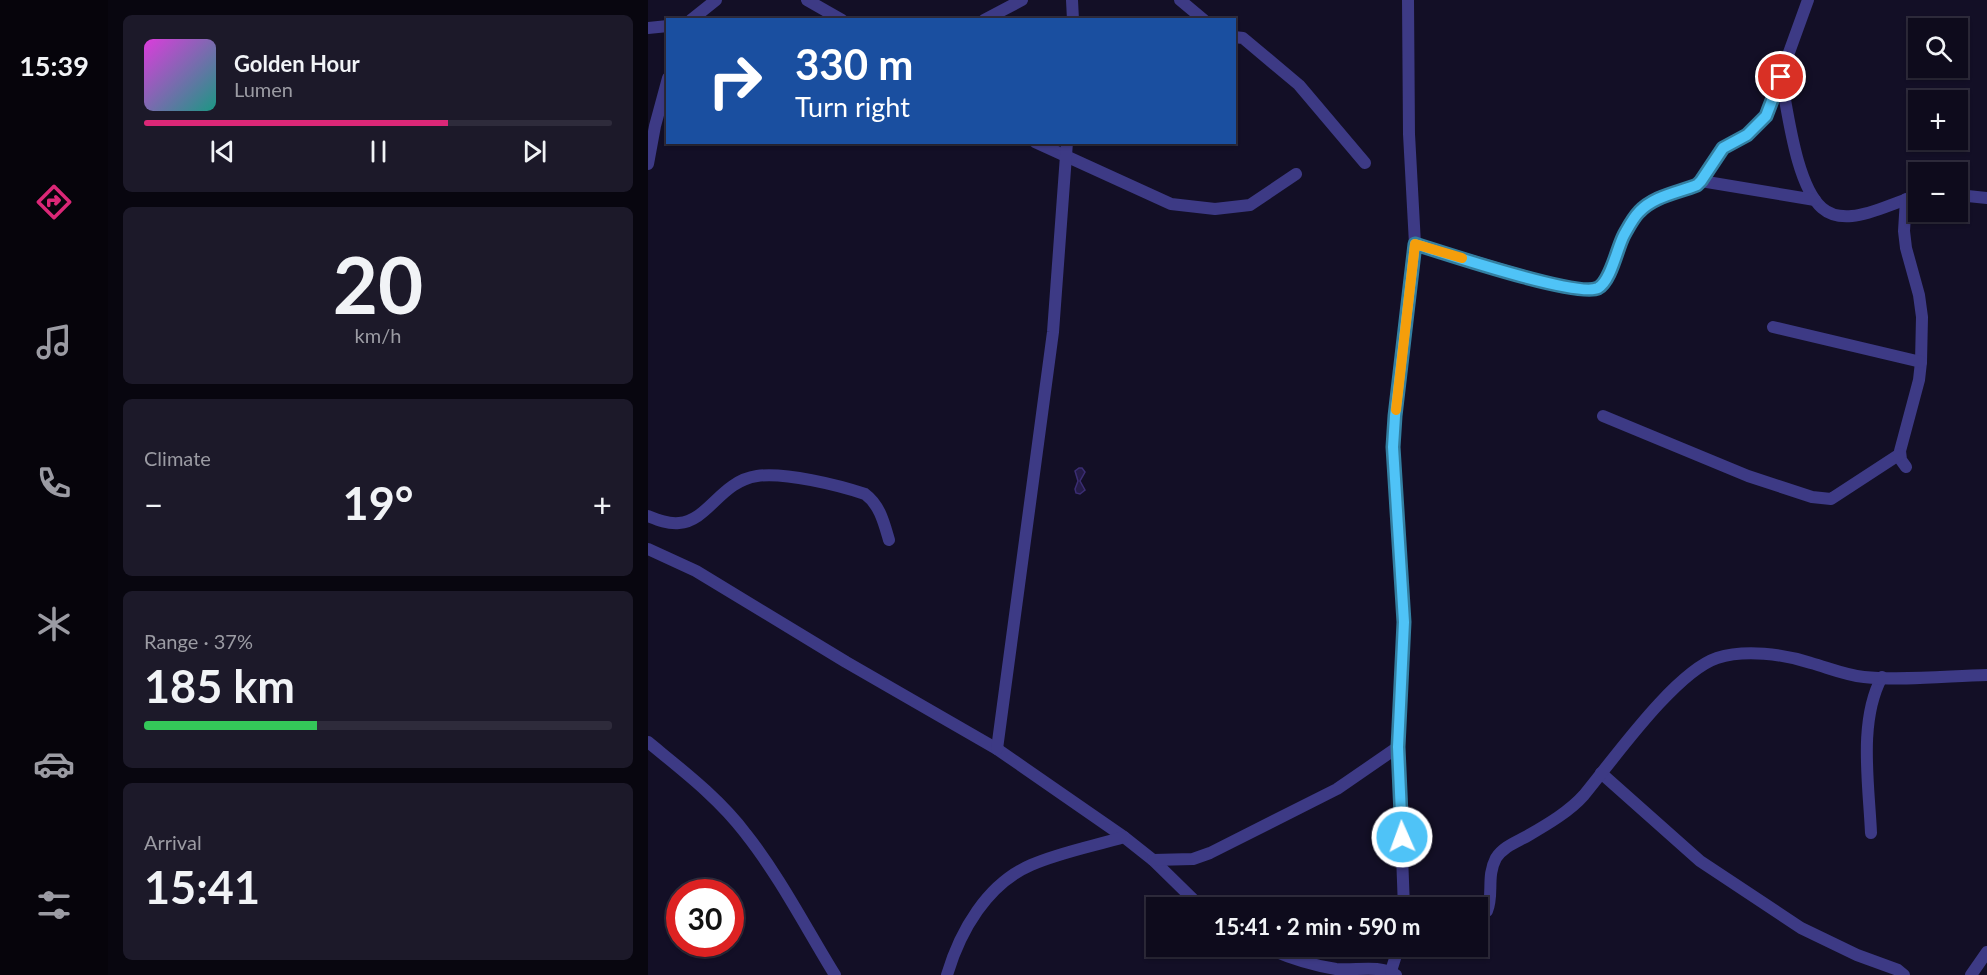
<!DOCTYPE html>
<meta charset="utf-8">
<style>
body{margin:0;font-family:Lato,sans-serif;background:#1c1929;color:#f1f3f6;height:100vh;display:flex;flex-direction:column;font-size:22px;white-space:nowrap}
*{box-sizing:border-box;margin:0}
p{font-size:20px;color:#9b9ba3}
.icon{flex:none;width:33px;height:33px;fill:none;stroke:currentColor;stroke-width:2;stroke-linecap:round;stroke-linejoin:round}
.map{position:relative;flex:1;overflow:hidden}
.sheet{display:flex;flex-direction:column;gap:15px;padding:15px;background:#08060f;width:540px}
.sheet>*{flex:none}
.hud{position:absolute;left:18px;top:18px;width:570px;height:126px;border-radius:0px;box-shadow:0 2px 4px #0004,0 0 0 2px #2e2b3b;background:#1a4fa0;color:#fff;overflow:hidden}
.tools{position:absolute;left:1260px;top:18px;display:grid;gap:12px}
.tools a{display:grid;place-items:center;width:60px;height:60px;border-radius:0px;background:#0e0b1c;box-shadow:0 2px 4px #0004,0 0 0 2px #2e2b3b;font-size:30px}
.speed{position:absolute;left:18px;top:879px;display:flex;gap:12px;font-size:30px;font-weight:700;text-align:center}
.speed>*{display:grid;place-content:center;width:78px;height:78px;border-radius:50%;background:#0e0b1c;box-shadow:0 2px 4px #0004,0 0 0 2px #2e2b3b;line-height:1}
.speed .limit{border:9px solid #d22;background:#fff;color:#111}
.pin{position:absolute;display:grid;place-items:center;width:51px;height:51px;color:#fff;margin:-26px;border:3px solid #fff;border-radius:50%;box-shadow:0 2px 6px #0007}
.me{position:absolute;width:66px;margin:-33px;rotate:358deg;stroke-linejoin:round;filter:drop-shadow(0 0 4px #0008)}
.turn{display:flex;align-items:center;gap:21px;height:126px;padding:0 30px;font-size:27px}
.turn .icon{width:78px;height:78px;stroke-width:2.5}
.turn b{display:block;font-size:42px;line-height:51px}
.big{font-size:45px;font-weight:700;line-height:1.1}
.sheet .card{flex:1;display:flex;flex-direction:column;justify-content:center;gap:9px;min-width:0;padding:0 21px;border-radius:9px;background:#1c1929}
.sheet .dial{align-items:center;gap:0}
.dial b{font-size:78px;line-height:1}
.song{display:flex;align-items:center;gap:18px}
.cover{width:72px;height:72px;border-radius:9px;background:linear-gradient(135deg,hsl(300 70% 55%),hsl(170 70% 35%))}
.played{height:6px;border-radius:3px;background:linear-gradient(90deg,#db2777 65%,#2e2b3b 65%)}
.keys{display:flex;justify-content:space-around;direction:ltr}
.heat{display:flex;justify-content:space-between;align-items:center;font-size:33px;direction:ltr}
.charge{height:9px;border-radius:4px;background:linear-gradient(90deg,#34c759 37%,#2e2b3b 0)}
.trip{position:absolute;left:498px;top:897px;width:342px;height:60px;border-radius:0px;background:#0e0b1c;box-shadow:0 2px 4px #0004,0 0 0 2px #2e2b3b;font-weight:700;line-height:60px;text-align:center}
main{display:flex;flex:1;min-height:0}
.menu{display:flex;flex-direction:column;width:108px;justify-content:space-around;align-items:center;background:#06040b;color:#9b9ba3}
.menu .icon{width:42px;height:42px}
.menu .current{color:#db2777}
.menu b{font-size:27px;color:#f1f3f6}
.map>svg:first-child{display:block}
.building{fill:#241b47;stroke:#3b2d73;stroke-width:1.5}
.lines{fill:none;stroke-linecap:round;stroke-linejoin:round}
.minor{stroke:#3d3a85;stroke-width:12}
.route-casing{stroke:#337fa1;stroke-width:15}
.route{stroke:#4fc3f7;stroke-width:10}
.slow{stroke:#f59e0b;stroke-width:10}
</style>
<main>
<nav class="menu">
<b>15:39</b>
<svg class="icon current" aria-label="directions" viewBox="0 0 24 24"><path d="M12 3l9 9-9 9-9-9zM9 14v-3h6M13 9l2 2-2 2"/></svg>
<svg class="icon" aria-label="music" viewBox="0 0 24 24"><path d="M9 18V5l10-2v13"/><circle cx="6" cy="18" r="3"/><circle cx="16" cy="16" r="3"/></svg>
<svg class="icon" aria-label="phone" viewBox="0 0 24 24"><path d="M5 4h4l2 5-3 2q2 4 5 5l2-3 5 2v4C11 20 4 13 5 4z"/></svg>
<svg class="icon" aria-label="climate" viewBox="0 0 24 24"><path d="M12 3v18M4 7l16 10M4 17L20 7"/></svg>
<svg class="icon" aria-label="car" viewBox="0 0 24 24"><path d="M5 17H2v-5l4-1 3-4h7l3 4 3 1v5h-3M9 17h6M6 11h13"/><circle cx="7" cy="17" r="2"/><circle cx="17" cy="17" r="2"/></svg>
<svg class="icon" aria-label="filters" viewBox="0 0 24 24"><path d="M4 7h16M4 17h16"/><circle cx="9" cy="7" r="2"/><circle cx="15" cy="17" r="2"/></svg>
</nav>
<section class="sheet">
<div class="card">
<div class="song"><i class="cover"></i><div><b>Golden Hour</b><p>Lumen</p></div></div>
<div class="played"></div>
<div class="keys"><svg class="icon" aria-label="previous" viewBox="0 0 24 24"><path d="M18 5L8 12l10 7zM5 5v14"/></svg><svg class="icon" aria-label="pause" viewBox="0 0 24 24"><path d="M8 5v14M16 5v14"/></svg><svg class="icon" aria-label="next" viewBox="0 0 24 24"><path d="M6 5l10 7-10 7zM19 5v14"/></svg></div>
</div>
<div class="card dial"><b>20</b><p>km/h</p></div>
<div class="card"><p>Climate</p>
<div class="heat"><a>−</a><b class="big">19°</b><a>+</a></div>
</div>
<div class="card"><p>Range · 37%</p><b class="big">185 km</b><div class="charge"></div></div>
<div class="card"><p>Arrival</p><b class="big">15:41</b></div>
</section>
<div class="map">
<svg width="1339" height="975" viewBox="0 0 1339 975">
<rect width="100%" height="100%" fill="#130f26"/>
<path class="building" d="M431 468H434L437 472 432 481 437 490 432 494 428 493 427 489 430 481 427 471Z"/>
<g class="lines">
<g class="minor">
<path d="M159 0 194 20"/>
<path d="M424 0 425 20"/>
<path d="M532 0 556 20"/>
<path d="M43 20 68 0"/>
<path d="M336 20 374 0"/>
<path d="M0 28 20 26"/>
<path d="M586 37 595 38 651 85 717 163"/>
<path d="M1133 78C1140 112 1148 185 1174 208 1182 215 1194 217 1204 216 1227 214 1248 201 1270 196"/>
<path d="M387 142 523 204 567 209 602 205 648 174"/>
<path d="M0 164 7 126 20 78"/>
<path d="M1053 181 1167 200"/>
<path d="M1310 195 1339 198"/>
<path d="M1258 199 1256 231 1258 248 1271 295 1274 317 1273 362 1271 380 1252 451 1253 460 1258 467"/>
<path d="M767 244 896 282 924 288 941 290 949 288 955 284 965 266 975 236 990 213 1009 198 1049 185 1075 148 1099 135 1118 116 1160 0"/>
<path d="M1125 327 1273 362"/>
<path d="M955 416 1100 476 1164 497 1183 499 1252 454"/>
<path d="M0 516C10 520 20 524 31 523 60 521 73 481 109 476 137 472 190 485 217 494 232 505 236 523 241 540"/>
<path d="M0 549 48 571 198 662 349 749 476 837 505 860 554 908"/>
<path d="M0 742C34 770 71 798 98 834 132 877 158 928 187 975"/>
<path d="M349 749 405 332 419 142"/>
<path d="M953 773 1052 861 1153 928 1209 955 1250 970 1256 975"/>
<path d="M1223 833C1221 785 1210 721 1234 677"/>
<path d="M505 860 545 859 562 853 689 789 750 747"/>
<path d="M756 908 750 747 756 622 745 447 747 416 767 244 761 134 760 0"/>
<path d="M830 916 839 911C846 894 838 877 848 858 856 846 869 842 881 835 900 824 922 811 936 795 965 760 1027 672 1069 658 1097 649 1135 654 1163 663 1181 668 1197 675 1216 677 1254 681 1300 676 1339 675"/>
<path d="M615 946C638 957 663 965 688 969 708 971 730 964 748 975"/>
<path d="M743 971 751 946"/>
<path d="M299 975C312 931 339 884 383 865 413 852 446 846 476 837"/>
<path d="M1323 975 1339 952"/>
</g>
</g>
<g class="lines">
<defs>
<path id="route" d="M754 837 750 747 756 622 745 447 747 416 767 244C796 253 930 298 950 288 963 281 969 248 976 235 980 228 985 218 991 212 1006 196 1029 193 1049 185L1053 181 1075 148 1099 135 1118 116 1133 77"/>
</defs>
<use href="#route" class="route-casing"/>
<use href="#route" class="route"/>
<path class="slow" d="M748 410 767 244 814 258"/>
</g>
</svg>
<div class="tools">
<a><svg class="icon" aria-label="search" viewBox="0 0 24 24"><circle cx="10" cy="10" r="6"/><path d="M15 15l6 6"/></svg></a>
<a>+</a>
<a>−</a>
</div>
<div class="speed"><div class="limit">30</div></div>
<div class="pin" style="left:1133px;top:77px;background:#d93025"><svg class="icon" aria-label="arrive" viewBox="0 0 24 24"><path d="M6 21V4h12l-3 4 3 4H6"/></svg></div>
<svg class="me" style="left:754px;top:837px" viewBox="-20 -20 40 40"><circle r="17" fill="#4fc3f7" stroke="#fff" stroke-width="3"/><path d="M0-11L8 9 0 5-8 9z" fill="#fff"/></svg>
<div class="trip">15:41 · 2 min · 590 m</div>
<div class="hud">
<div class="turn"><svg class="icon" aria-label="right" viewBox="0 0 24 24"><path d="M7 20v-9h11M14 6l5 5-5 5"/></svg><div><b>330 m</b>Turn right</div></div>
</div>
</div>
</main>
